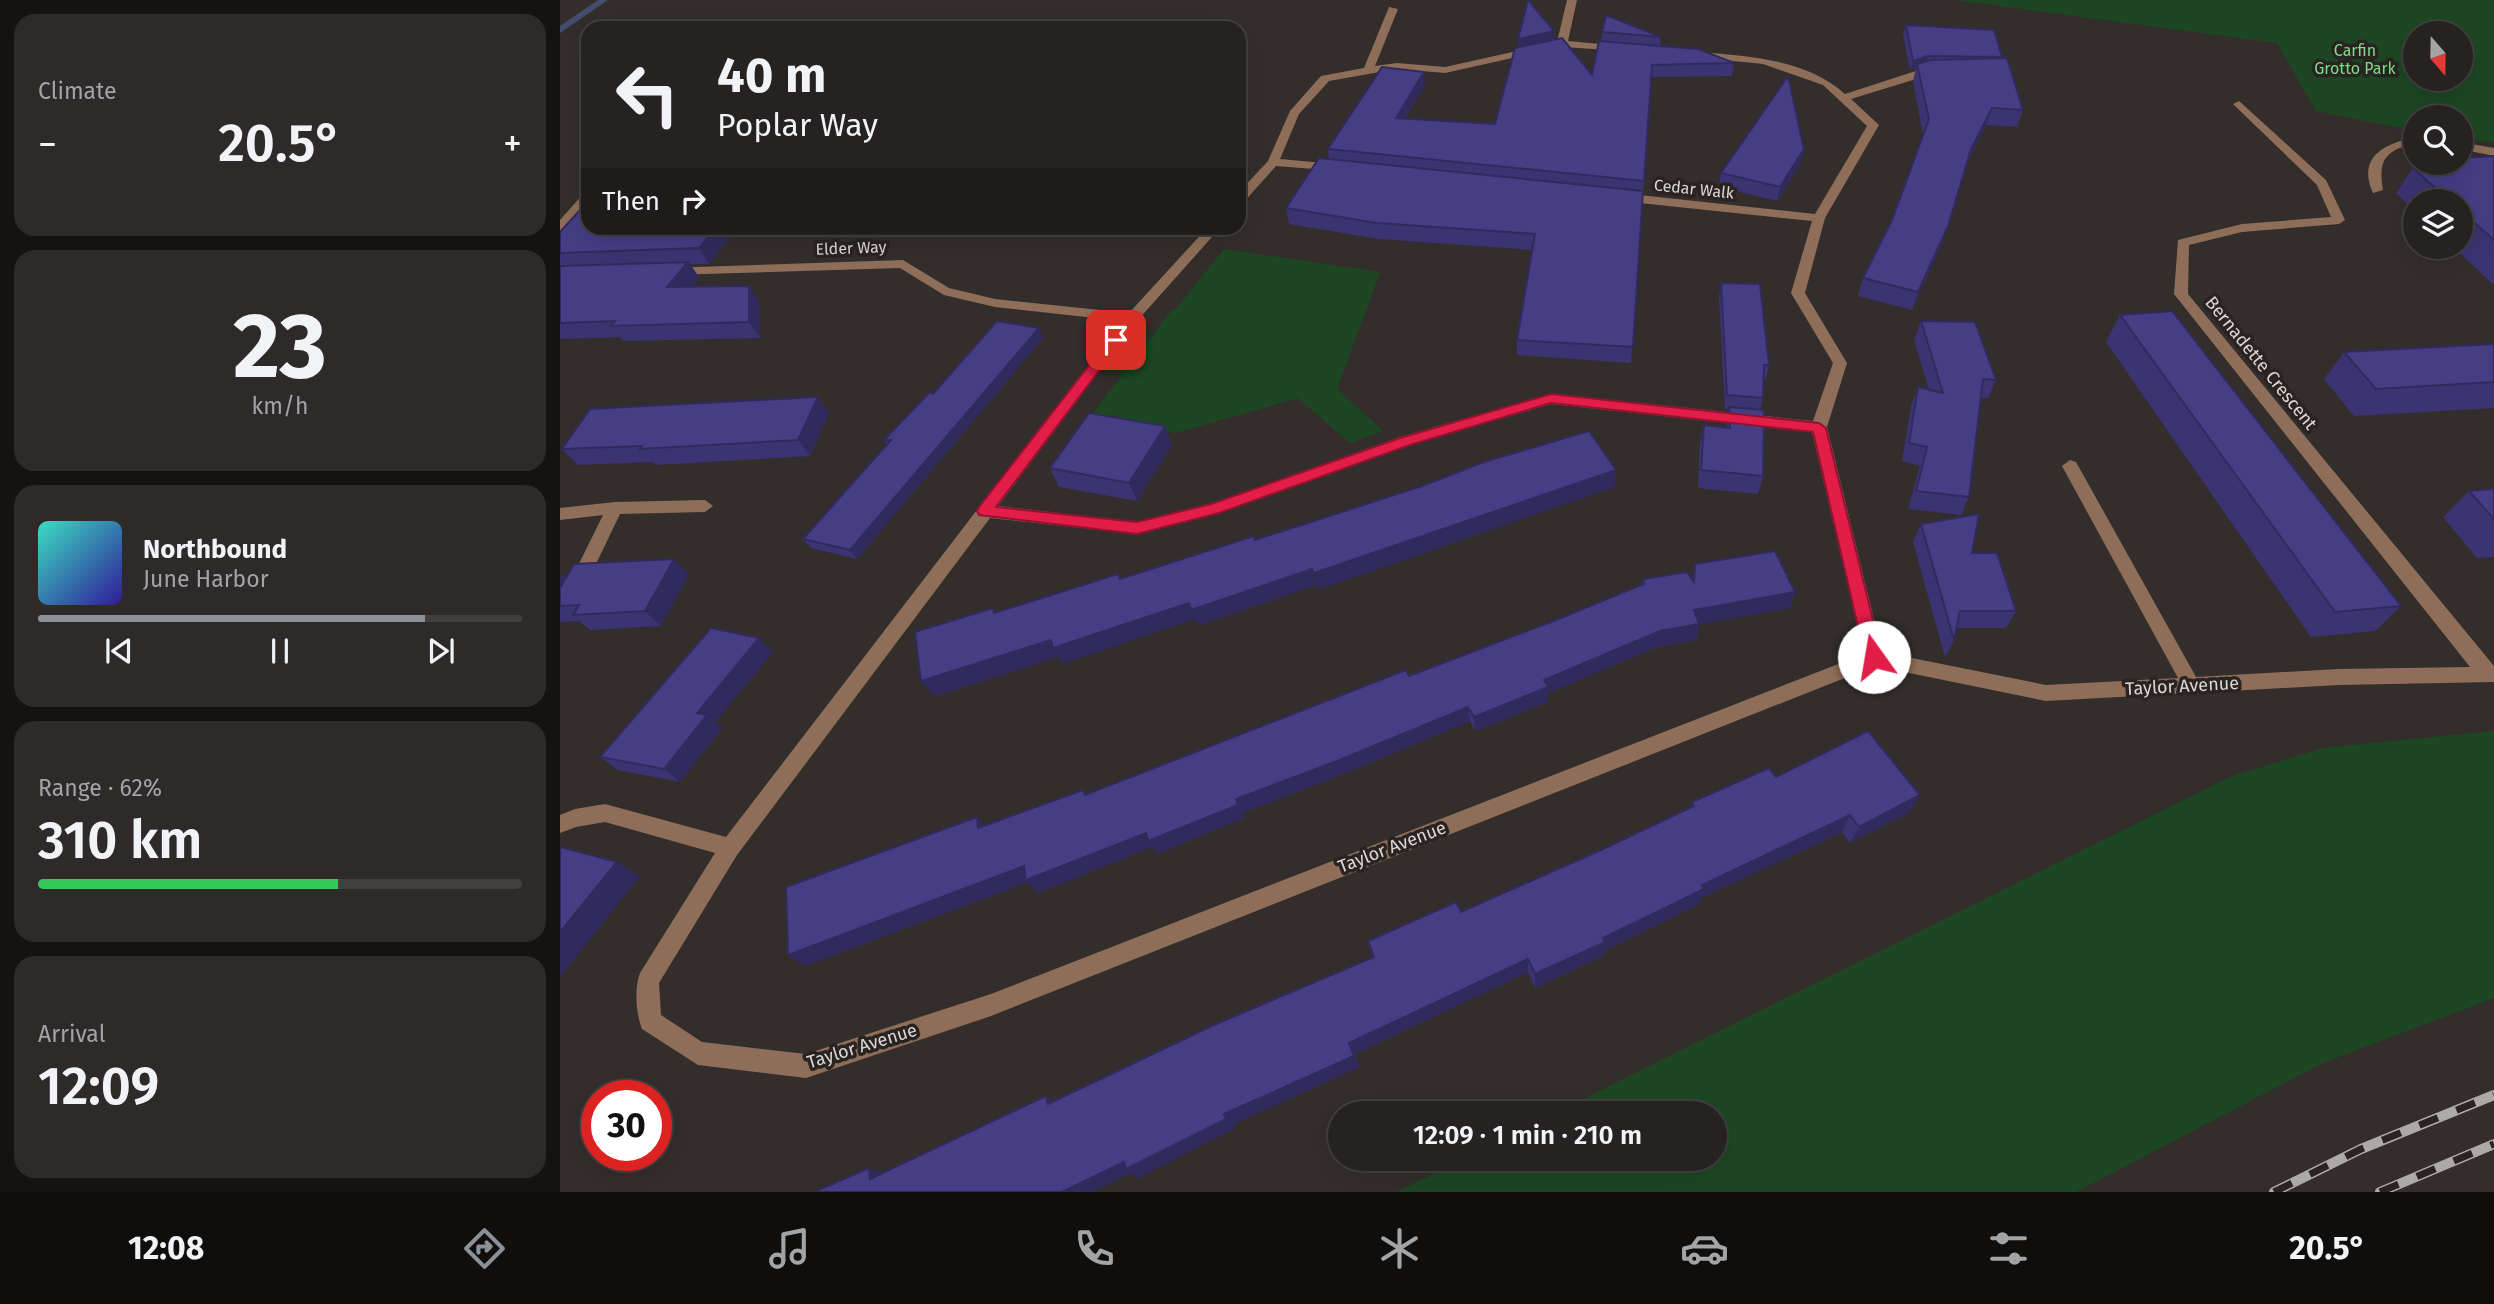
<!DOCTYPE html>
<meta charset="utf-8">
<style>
body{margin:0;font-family:"Fira Sans",sans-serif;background:#2e2a2a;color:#f1f3f6;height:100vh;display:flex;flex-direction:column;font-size:26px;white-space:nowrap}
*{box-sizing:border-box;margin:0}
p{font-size:23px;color:#a4a4a5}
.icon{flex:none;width:38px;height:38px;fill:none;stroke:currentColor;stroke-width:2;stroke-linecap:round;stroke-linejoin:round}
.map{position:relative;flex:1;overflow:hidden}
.sheet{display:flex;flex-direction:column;gap:14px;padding:14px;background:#151312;width:560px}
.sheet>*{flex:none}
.top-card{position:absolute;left:21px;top:21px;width:665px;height:214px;border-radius:21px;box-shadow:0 7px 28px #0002,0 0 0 2px #423f3f;background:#262221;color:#f1f3f6;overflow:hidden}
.needle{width:46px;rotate:160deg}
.buttons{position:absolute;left:1843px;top:21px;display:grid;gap:14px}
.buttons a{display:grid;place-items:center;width:70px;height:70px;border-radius:50%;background:#262221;box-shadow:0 7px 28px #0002,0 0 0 2px #423f3f;font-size:35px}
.speed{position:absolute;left:21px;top:1080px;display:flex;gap:14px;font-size:35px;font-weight:700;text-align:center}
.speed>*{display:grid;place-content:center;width:91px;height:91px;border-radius:50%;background:#262221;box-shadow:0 7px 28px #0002,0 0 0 2px #423f3f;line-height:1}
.speed .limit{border:10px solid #d22;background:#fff;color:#111}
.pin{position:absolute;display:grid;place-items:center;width:60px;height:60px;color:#fff;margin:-30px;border-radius:14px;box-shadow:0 4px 10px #0006}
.me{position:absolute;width:77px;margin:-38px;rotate:347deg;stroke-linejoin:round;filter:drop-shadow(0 0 5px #0008)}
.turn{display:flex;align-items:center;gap:24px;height:147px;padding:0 21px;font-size:32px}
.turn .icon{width:91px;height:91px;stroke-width:2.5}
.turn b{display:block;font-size:49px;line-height:60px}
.then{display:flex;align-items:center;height:66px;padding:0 21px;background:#0003;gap:14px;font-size:26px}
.big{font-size:52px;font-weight:600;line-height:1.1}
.sheet .card{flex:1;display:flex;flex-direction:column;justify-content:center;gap:10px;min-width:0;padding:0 24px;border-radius:21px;background:#2e2a2a}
.sheet .dial{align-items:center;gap:0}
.dial b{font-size:91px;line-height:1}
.song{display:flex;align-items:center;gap:21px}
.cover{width:84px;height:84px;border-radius:10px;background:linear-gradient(135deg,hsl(170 70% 55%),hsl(250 70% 35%))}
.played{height:7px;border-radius:4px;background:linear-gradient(90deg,#8c9099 80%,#423f3f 80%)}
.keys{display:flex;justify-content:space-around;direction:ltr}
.heat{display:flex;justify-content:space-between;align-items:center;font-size:38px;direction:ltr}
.charge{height:10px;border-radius:5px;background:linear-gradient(90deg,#34c759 62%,#423f3f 0)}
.trip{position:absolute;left:768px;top:1101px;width:399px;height:70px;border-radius:35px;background:#262221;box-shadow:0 7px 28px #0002,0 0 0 2px #423f3f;font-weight:600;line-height:70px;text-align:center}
.tab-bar{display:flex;height:112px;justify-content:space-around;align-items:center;background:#0f0e0d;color:#a4a4a5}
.tab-bar .icon{width:49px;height:49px}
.tab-bar .current{color:#8c9099}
.tab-bar b{font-size:32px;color:#f1f3f6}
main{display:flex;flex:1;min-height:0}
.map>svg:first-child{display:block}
.green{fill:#1d4723;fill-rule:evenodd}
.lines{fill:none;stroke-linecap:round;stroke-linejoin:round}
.stream{fill:#424f6f;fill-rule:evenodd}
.minor{fill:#8e6e58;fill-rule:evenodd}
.rail-casing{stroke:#ada9a8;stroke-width:10}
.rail{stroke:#292422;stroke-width:7;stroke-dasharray:20;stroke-linecap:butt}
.wall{fill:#3c3472}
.shaded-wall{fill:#312b5d}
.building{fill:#463d85;stroke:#312b5d;stroke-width:2}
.route{fill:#e11d48;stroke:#92132f;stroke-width:2}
.labels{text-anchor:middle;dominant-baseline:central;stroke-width:7;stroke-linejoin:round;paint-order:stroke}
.far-park-label{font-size:16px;fill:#7edc8a;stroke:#292422}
.far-street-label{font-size:16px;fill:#dcd8d7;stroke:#292422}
.street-label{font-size:18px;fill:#dcd8d7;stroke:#292422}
</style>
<main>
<section class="sheet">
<div class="card"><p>Climate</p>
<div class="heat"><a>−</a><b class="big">20.5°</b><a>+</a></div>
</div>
<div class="card dial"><b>23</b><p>km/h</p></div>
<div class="card">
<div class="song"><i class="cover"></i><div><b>Northbound</b><p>June Harbor</p></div></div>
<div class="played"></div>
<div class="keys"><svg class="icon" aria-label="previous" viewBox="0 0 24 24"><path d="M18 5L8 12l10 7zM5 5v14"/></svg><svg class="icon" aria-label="pause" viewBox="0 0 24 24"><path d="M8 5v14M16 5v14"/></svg><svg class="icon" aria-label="next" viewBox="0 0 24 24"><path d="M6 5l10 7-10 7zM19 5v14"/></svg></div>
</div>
<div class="card"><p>Range · 62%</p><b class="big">310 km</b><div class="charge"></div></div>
<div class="card"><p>Arrival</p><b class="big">12:09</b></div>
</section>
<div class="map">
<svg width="1934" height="1192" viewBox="0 0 1934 1192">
<rect width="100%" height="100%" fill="#332e2c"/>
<g class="green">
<path d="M1395 0H1934V142L1901 140 1900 117H1855V131L1756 111 1717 43ZM1855 33H1900V79H1855Z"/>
<path d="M664 249 820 272 777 389 823 431 790 443 738 398 615 433 527 421 612 310 617 308Z"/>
<path d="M1934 731V998L1765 1062 1516 1192H836L904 1159 1155 1158V1113H995L1670 777 1763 748Z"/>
</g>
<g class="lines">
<path class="stream" d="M38 0H48L0 33V26Z"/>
<g class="minor">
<path d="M1007 0H1017L1008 41 1061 46 1065 47V51L1002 47 885 73 837 69 769 81 739 114 720 159 775 164 779 165V171L716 166 683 203 679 204V192L708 161 730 111 761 76 804 68 829 7 838 9 815 66 837 63 885 67 997 42Z"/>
<path d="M1138 52C1187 56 1247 59 1285 94L1365 68H1377L1382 71 1291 99 1319 125 1265 218 1245 293 1287 363 1267 427 1322 652 1486 685 1618 678 1502 466 1510 460 1516 462 1636 677 1779 669 1910 667 1614 294 1618 240 1682 224 1771 217 1757 185 1675 106 1673 104 1679 101 1766 180 1785 220 1779 224 1682 232 1629 245 1628 294 1934 666V682L1779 685 1486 701 1315 666 431 1016 246 1078 138 1065 82 1029C76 1014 74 988 80 973L155 853 45 822 16 827 0 833V815L15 809 45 804 166 837 562 321 435 307 384 295 340 268 110 275 105 274V268L343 260 389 288 435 299 569 313 647 228H660L577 321 438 506 577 522 651 504 840 437 991 394 1253 421 1273 363 1231 293 1252 221 1061 201 1055 197 1061 193 1255 214 1307 126 1263 85 1203 64 1134 57 1133 55ZM991 404 1252 432 1304 654 431 994 246 1054 142 1042 101 1015 99 983 177 855 430 518 577 534 660 513 850 445Z"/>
<path d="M1855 137V143C1825 151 1818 159 1823 190L1813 193C1797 156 1825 144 1855 137Z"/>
<path d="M1900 142 1934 148V156L1900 149Z"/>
<path d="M28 192V204L5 231 0 232V220L24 193Z"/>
<path d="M145 500 153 506 145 512 60 514 24 589H12L9 584 43 515 0 520V508L55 502Z"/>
</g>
<defs>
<g id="rail">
<path d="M1714 1192 1801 1149 1934 1095"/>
<path d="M1820 1192 1934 1144"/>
</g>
</defs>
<use href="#rail" class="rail-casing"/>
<use href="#rail" class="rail"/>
</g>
<g class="wall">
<path d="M1346 25 1442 57 1463 110 1457 127 1426 125 1407 163 1382 243 1352 310 1298 296 1303 278 1332 220 1363 135 1353 81 1356 68 1350 70 1343 34Z"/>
<path d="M994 31V40L1032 75 1041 41 1042 32 1101 37 1100 46 1174 63 1172 76 1091 77 1071 363 957 355V340L972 250 819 239 729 224 726 208 769 159 768 149 865 85 845 118 935 124 958 47Z"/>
<path d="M1934 156V285L1893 247H1900V201H1855V211L1836 193 1853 168 1876 167 1879 163H1900Z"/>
<path d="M1241 163 1217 201 1159 187 1161 173Z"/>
<path d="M28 228H177L149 264H130L139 277 131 287 199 301 200 338 64 341 60 337 0 339V232Z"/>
<path d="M1161 283 1209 365 1206 379H1203V398L1200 410 1203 476 1198 494 1138 488 1140 444 1144 425 1166 427 1169 410 1165 409 1159 297Z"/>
<path d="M1560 315 1841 606 1815 631 1751 637 1546 342Z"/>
<path d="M1361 321 1436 380 1428 398H1421L1409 497 1401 515 1348 509 1360 466 1342 461 1351 406 1358 387 1369 390 1354 340Z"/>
<path d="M479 328 483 338 297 559 251 548 243 539 327 445 324 440 373 394Z"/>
<path d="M1934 344V408L1794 416 1764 379 1784 352Z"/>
<path d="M258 397 269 413 250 456 95 465 92 462 18 465 2 449Z"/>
<path d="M612 445 577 501 499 487 490 468Z"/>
<path d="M1934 489V557L1917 558 1883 517 1909 491Z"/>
<path d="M1361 524 1412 553 1456 611 1446 628H1396L1394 640 1385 657 1353 542Z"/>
<path d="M1135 564 1235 592 1230 608 1139 624 1136 640 1097 647 988 693V702L915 731 910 721 786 773 682 813 684 818 597 854 592 847 478 893 468 882 245 966 228 955 417 817 424 826 523 790 527 794 849 676 991 622 1082 585 1083 579 1132 580Z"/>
<path d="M0 574 6 578 129 574 101 626 30 630 19 621 0 622Z"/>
<path d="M213 652 155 722 162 728 120 782 58 770 40 757Z"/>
<path d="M1216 777 1350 812 1290 843 1282 832 1141 898 1139 904 1044 951 1043 956 975 988 968 972 795 1054 799 1067 674 1124 675 1128 578 1178 571 1173H322L494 1101 813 957 808 941 901 912 1041 850 1131 807 1132 802Z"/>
</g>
<g class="shaded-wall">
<path d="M994 31V40L958 48V39Z"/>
<path d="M1368 56 1365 65 1357 64 1356 68 1350 70 1353 61Z"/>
<path d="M864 72 865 85 837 130 836 118Z"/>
<path d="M1432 108 1426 125 1405 166 1411 149Z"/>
<path d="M1244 149 1241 163 1217 201 1220 187Z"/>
<path d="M1388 226 1382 243 1352 310 1358 292Z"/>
<path d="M155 228H177L149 264 139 248Z"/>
<path d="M128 262 139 277 119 303 107 287Z"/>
<path d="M189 286 199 301 200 338 189 322Z"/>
<path d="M479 328 483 338 297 559 290 550Z"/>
<path d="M258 397 269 413 250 456 238 440Z"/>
<path d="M605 426 612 445 577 501 569 483Z"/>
<path d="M1056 470 1055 487 758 590 754 573Z"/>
<path d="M114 559 129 574 101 626 85 611Z"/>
<path d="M752 569 756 585 638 626 635 619 502 664 498 657 374 697 361 681 491 640Z"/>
<path d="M0 574 7 580 0 594Z"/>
<path d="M1235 592 1230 608 1131 626 1134 610Z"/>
<path d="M1139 624 1136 640 1097 647 988 693V702L915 731 914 717 984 680 1100 631Z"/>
<path d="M199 638 213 652 155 722 162 728 120 782 104 769 137 713Z"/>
<path d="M908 707 910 721 786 773 682 813 684 818 597 854 592 847 478 893 468 882 245 966 228 955 464 866 586 833 676 799Z"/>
<path d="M1360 795 1350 812 1290 843 1299 827Z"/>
<path d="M1290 815 1282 832 1141 898 1139 904 1044 951 1043 956 975 988V974L1142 885Z"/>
<path d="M417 817 429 831 418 828Z"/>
<path d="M57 862 80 876 1 976 0 975V932Z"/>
<path d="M968 959V972L795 1054 799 1067 674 1124 675 1128 578 1178 571 1173 533 1192H502L664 1114 789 1043Z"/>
<path d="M486 1096 501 1106 488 1104Z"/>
<path d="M309 1168 330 1176 310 1179Z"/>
</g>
<g class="building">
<path d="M968 0 994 31 958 39Z"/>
<path d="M1046 15 1101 37 1042 32Z"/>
<path d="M1346 25 1434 30 1442 57 1368 56 1353 61Z"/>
<path d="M1002 38 1032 75 1039 41 1138 49 1174 63 1092 65 1084 181 768 149 822 67 864 72 836 118 935 124 955 48Z"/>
<path d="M1447 58 1463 110 1432 108 1411 149 1388 226 1358 292 1303 278 1332 220 1369 119 1357 64 1371 60Z"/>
<path d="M1228 76 1244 149 1220 187 1161 173Z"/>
<path d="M1934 156V240L1900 210V201H1890L1853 168 1891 166 1887 163H1900V158Z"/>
<path d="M759 158 1083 191 1073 347 957 340 975 234 817 223 726 208Z"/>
<path d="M28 201V228H155L139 248 0 253V232Z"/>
<path d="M128 262 107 287 189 286V322L51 326 55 321 0 323V266Z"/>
<path d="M1161 283 1200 284 1209 365H1204L1203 398 1167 395Z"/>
<path d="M1612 311 1841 606 1775 612 1560 315Z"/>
<path d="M437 321 479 328 290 550 243 539 331 440H324L369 393 373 394Z"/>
<path d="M1361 321 1415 322 1436 380 1423 379 1409 497 1356 491 1367 447 1349 443 1358 387 1383 393Z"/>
<path d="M1934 344V382L1816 389 1784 352Z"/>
<path d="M258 397 238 440 80 449 82 446 2 449 30 409Z"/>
<path d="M1169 407 1204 410 1203 476 1141 470 1144 425 1170 428Z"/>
<path d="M529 413 605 426 569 483 490 468Z"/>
<path d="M1029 431 1056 470 754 573 752 569 631 610 629 603 493 648 491 640 361 681 355 632 433 608 434 613 558 574 560 579 694 536 695 540 862 486 924 462Z"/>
<path d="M1934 489V519L1909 491Z"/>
<path d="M1419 514 1412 553H1437L1456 611H1400L1394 640 1361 524Z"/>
<path d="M1215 551 1235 592 1134 610 1139 624 1100 631 984 680 988 687 914 717 908 707 782 759 676 799 678 805 588 841 586 833 466 880 464 866 228 955 226 887 417 817 418 828 523 790 525 795 846 670 849 676 991 622 1084 584 1083 579 1127 572 1134 582 1135 564Z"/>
<path d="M114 559 85 611 13 615 19 605 0 606V588L14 564Z"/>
<path d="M151 628 199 638 137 713 147 715 104 769 40 757Z"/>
<path d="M1308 731 1360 795 1299 827 1290 815 1142 885 1144 889 1043 938 1045 942 975 974 968 959 789 1043 794 1056 664 1114 666 1119 566 1169 564 1162 502 1192H254L309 1168 310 1179 486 1096 488 1104 654 1025 814 957 808 941 896 902 901 912 1041 850 1134 806 1132 802 1209 768 1216 777Z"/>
<path d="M0 847 57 862 0 932Z"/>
</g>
<path class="route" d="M556 336 560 337V343L436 507 577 522 651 504 840 438 991 394 1259 423 1266 428 1322 657 1320 662H1308L1305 657 1253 432 991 403 850 445 659 513 577 534 419 515 417 511 419 507 551 337Z"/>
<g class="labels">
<g class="far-park-label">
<text x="1795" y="50">Carfin<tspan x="1795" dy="18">Grotto Park</tspan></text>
</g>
<g class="far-street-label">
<text transform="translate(1134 189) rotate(6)">Cedar Walk</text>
<text transform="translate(291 248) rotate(-2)">Elder Way</text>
</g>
<g class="street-label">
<text transform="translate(1701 363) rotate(51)">Bernadette Crescent</text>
<text transform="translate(1622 686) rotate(-3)">Taylor Avenue</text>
<text transform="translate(832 847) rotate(-21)">Taylor Avenue</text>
<text transform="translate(302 1046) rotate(-17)">Taylor Avenue</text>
</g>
</g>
</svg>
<div class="buttons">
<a><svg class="needle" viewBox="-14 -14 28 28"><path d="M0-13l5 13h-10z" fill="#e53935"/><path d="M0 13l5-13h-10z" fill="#a4a4a5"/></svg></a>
<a><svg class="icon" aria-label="search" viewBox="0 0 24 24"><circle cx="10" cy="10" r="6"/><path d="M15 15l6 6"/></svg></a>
<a><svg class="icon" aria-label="layers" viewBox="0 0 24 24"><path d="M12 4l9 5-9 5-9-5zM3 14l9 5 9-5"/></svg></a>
</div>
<div class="speed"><div class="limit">30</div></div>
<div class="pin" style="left:556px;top:340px;background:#d93025"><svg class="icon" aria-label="arrive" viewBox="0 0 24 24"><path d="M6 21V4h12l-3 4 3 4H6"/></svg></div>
<svg class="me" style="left:1314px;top:657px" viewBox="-20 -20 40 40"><circle r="19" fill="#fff"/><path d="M0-13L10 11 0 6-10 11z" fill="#e11d48"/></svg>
<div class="trip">12:09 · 1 min · 210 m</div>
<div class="top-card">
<div class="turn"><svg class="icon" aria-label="left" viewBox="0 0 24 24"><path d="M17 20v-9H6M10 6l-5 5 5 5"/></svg><div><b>40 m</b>Poplar Way</div></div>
<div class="then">Then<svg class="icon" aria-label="right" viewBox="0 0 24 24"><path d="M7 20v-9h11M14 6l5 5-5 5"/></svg></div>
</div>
</div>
</main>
<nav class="tab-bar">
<b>12:08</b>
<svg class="icon current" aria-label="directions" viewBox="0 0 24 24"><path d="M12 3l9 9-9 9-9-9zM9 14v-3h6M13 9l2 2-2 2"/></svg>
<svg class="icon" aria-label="music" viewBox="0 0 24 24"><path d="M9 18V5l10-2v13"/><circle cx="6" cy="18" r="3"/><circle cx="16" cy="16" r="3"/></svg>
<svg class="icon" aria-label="phone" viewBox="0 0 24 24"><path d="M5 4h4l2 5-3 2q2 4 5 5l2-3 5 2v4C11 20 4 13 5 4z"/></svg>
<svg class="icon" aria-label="climate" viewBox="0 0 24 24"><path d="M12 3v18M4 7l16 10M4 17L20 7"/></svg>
<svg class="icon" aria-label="car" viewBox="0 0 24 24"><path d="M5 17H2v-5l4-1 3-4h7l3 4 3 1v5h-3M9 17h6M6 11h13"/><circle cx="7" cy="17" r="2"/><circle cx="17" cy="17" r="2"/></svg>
<svg class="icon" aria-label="filters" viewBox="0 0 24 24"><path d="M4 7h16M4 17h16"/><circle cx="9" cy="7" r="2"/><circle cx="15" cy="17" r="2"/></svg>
<b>20.5°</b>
</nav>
